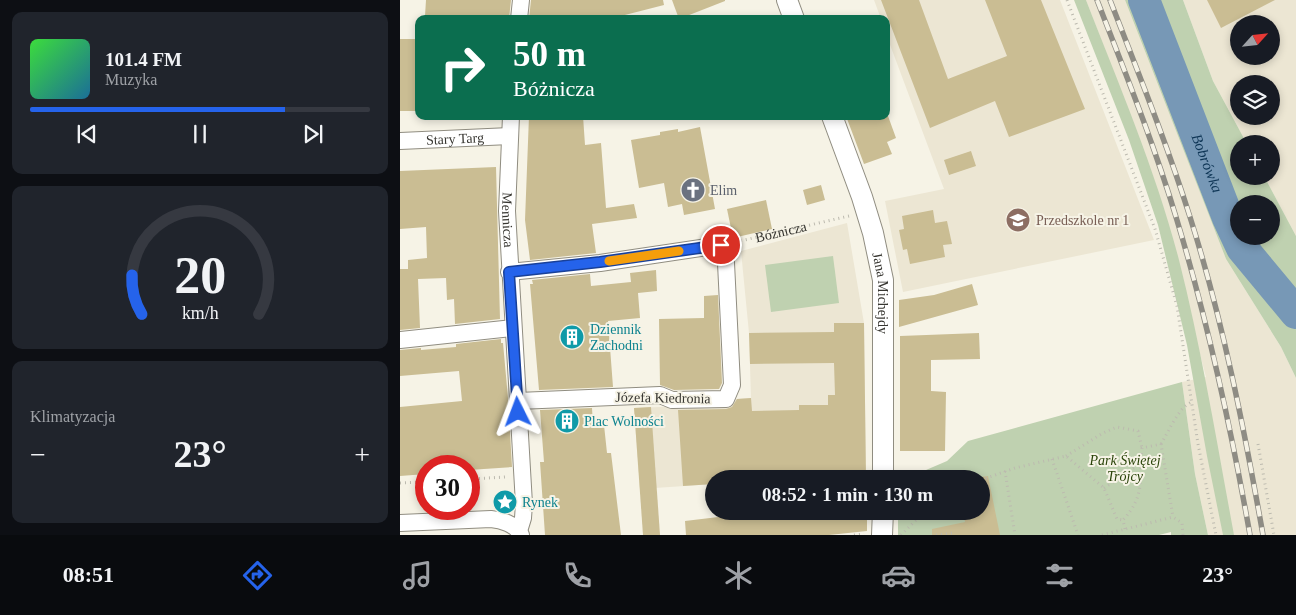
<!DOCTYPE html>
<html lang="pl">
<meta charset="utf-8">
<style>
body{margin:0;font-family:Georgia,serif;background:#20242c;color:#f1f3f6;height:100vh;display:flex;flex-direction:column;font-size:19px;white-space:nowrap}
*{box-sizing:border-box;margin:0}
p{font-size:16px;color:#9ea1a6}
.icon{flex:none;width:28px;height:28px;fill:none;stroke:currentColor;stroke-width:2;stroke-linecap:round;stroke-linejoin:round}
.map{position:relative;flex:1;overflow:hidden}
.sheet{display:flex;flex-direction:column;gap:12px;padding:12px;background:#0d0f14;width:400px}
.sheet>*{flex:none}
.top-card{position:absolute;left:15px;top:15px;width:475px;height:105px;border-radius:10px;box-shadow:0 2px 8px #0003;background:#0b6e4f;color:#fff;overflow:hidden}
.needle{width:32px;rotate:63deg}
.tools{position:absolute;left:830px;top:15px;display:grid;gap:10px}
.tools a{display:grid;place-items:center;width:50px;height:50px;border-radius:50%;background:#171b24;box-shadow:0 2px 8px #0003;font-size:25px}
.speed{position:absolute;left:15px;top:455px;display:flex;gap:10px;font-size:25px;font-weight:700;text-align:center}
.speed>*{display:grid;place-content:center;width:65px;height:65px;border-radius:50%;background:#171b24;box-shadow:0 2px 8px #0003;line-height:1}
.speed .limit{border:8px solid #d22;background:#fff;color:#111}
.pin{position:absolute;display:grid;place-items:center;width:42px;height:42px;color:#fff;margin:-21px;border:2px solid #fff;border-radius:50%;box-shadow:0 1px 5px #0007}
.me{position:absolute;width:55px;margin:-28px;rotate:357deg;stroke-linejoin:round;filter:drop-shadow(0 0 4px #0008)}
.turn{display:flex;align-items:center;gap:18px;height:105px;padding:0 15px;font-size:22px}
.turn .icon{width:65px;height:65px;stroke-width:2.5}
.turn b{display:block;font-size:35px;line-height:42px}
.big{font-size:38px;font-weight:700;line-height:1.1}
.sheet .widget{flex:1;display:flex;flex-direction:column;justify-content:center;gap:8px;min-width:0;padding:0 18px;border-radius:10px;background:#20242c}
.sheet .dial{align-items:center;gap:0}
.dial svg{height:130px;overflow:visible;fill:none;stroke:#363941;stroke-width:7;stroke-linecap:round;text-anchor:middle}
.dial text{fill:#f1f3f6;stroke:none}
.song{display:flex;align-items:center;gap:15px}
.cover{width:60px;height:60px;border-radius:8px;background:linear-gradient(135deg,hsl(120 70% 55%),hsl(200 70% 35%))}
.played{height:5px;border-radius:2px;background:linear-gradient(90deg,#2563eb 75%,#363941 75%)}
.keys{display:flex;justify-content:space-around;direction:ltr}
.heat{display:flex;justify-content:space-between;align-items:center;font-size:28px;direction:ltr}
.trip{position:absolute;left:305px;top:470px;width:285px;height:50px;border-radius:25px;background:#171b24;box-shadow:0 2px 8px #0003;font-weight:700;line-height:50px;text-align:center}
.tab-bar{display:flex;height:80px;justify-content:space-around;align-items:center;background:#090b0e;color:#9ea1a6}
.tab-bar .icon{width:35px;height:35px}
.tab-bar .active{color:#2563eb}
.tab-bar b{font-size:22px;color:#f1f3f6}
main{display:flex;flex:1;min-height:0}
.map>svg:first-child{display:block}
.built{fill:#ece6d3;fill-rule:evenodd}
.green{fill:#bfd1b0;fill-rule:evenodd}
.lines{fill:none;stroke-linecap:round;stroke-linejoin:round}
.river{stroke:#7798b6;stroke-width:32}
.building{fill:#cabd93}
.minor-casing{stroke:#908d81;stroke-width:18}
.tertiary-casing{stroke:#908d81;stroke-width:22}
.path{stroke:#bcbaaf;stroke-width:3;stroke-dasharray:1 4;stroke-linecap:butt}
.minor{stroke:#fff;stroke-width:16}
.tertiary{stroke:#fff;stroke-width:20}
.rail-casing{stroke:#8e8c84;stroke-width:5.5}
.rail{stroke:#f6f3e6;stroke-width:4;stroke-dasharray:11;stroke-linecap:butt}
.route-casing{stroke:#184099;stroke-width:12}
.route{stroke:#2563eb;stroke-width:9}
.slow{stroke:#f59e0b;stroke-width:9}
.labels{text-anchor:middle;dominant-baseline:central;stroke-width:4;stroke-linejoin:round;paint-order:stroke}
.street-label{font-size:14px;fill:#383732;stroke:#f6f3e6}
.worship-label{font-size:14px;fill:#5b616d;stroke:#f6f3e6;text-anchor:start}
.education-label{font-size:14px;fill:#785e54;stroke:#f6f3e6;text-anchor:start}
.culture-label{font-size:14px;fill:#0d838f;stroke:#f6f3e6;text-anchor:start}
.park-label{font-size:14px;font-style:italic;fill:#294308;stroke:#f6f3e6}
.water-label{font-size:15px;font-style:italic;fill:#0f3656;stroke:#f6f3e6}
</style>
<main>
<section class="sheet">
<div class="widget">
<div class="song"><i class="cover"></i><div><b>101.4 FM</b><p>Muzyka</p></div></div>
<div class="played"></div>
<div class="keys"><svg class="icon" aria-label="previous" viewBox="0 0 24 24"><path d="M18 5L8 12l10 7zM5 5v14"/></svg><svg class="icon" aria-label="pause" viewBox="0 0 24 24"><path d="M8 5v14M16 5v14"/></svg><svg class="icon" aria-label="next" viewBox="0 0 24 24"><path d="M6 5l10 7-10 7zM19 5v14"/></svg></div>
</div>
<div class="widget dial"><svg viewBox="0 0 100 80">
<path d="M14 69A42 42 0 1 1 86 69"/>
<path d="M14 69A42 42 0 0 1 8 45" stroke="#2563eb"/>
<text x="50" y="56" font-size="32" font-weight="700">20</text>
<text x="50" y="72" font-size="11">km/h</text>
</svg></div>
<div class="widget"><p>Klimatyzacja</p>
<div class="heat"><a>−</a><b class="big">23°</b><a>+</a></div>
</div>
</section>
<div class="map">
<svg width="896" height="535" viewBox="0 0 896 535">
<rect width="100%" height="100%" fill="#f6f3e6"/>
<g class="built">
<path d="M474 0H660L754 240 503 292 485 201 544 189 486 34V19H481Z"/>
<path d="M686 0H725L826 259 881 347 896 378V535H808L795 474 782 382 806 377 753 176Z"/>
<path d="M783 0H896V236L864 176H871V144H847L813 81ZM839 24H871V56H839ZM839 84H871V116H839Z"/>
<path d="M447 223 464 323 466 479H314V484L240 489 234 408 313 405 335 399 351 398 349 333 341 251Z"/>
</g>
<g class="green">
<path d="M674 0H686C719 85 756 171 779 260 802 351 817 443 834 535H823L807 456 787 345 758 225 729 140Z"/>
<path d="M725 0H783L813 81 847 144H839V176H864L896 236V378L881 347 826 259ZM839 204H871V236H839Z"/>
<path d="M433 256 439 303 371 312 365 265Z"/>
<path d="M782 382 795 474 808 535H771V532L759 535H498V511H581V479H505L547 461 568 441Z"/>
</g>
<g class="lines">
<path class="river" id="s1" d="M744 0 828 218 842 248 896 313"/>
</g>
<g class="building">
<path d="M26 0H111L109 19 25 16Z"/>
<path d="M131 0H263L264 5 221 16 222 19H129Z"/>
<path d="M272 0H325V1L279 19Z"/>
<path d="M481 0H519L548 79 607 56 585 0H641L685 109 609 137 595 101 530 128Z"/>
<path d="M807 0H875L821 28Z"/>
<rect x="0" y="39" width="19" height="72"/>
<path d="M129 116H183L185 145 201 143 206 208 234 204 237 218 192 224 196 253 130 260 125 220Z"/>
<path d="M446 116H488L496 138 487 142 492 154 464 164Z"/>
<path d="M300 127 315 209 284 215 282 204 268 207 264 183 239 188 231 140 260 135V132L278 129V132Z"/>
<path d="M571 151 576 166 549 175 544 160Z"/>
<path d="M96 167 100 319 55 324 54 299 47 300 46 278 18 279 20 328 0 330V269H8V260L27 258 26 227 0 229V171Z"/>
<path d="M421 185 425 200 407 205 403 190Z"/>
<path d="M366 200 372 229 333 238 327 209Z"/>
<path d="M533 210 535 223 547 221 552 244 543 245 545 257 510 264 507 249 503 250 499 230 504 229 502 216Z"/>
<path d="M256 270 257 291 238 293 240 318 208 321 213 387 139 390 130 284H133L132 280 190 274 191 286 231 282 230 273Z"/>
<path d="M572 284 578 305 499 327V300L534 295Z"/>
<path d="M318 295 322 383 319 389 274 390 260 385 259 319 304 318V296Z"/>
<path d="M434 323H464L466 479H314V484L283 486 278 410 326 409 332 407 337 399 351 398 352 411 399 410V405H428V395H435L434 363 350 364 349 333 434 332Z"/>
<path d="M579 333 580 359 531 360V391L546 392 545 451H500V336Z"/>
<path d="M101 339V343H103L108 398 112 467 69 470V466H26V474L0 476V407L62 401 59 371 0 376V350L21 348V350L56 347V344Z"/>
<path d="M251 407 260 535H243L234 408Z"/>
<path d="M192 408 193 426 204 425 207 453H211L221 535H145L140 462H144L140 410Z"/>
<path d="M588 476 600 535H532V529L565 522 563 511H581V477Z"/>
<path d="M335 511H467V531L429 535H286L285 521 335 515Z"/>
</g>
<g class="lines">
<defs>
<g id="minor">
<path d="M119 19 121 0"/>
<path id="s3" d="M111 116 107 211 124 504 123 518 119 531"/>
<path id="s4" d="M0 141 110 136"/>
<path d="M109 272 200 263 321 245 326 263 332 385 326 399 272 400 260 395 118 401"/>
<path d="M0 340 113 328"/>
<path d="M0 523 91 519C101 520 116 524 121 535"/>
</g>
<g id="tertiary">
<path d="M387 0 394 19"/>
<path id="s5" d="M432 116 462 197 473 233 483 280V479"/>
<path d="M482 535 483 511"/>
</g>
</defs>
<use href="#minor" class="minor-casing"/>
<use href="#tertiary" class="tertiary-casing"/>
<g class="path">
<path d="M667 0 755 229 777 306 798 444 816 535"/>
<path id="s2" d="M336 242 449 216"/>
<path d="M761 444C768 433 779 406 792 402"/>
<path d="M858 444 874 535"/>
<path d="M666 456 703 433 717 427 738 431 742 448"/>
<path d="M652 459 678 535"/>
<path d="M605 471 615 535"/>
<path d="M69 479 106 477"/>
<path d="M581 480 615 468 666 456 704 488 717 519 723 520"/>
<path d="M0 483 26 482"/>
<path d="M704 488 741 463"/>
<path d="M325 511V517"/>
<path d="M725 529 723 520C746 495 739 478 742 448L761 444 773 517"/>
<path d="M454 535 464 534"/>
<path d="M501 535 525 511"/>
<path d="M536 535 552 533"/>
<path d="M702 535 773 517 782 523 783 535"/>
</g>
<use href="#minor" class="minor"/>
<use href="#tertiary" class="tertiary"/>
<defs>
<g id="rail">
<path d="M697 0C725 72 754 144 776 217 808 322 831 428 850 535"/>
<path d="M710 0C738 72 767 144 790 217 823 321 844 428 863 535"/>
</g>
</defs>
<use href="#rail" class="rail-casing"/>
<use href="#rail" class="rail"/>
</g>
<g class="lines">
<defs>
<path id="route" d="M118 412 109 272 200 262 321 245"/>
</defs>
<use href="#route" class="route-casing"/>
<use href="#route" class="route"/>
<path class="slow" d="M209 261 279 251"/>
</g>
<defs>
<symbol id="church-disc" viewBox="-11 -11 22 22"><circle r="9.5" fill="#6b7280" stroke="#f6f3e6"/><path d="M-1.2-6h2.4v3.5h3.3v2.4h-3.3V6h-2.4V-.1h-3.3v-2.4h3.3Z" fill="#fff"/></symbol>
<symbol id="school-disc" viewBox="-11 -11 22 22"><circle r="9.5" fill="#8d6e63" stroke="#f6f3e6"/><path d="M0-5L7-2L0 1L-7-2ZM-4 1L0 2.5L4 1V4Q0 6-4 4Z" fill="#fff"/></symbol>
<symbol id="building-disc" viewBox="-11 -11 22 22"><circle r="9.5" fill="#0f9aa8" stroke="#f6f3e6"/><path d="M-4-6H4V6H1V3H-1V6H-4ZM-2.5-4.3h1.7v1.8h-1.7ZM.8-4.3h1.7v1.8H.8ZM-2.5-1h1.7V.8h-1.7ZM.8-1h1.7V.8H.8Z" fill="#fff"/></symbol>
<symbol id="sight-disc" viewBox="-11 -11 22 22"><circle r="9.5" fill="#0f9aa8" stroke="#f6f3e6"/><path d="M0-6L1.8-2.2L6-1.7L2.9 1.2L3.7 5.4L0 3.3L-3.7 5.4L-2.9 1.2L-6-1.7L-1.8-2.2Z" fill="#fff"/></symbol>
</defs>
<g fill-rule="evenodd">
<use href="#church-disc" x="279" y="176" width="28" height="28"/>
<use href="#school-disc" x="604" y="206" width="28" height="28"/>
<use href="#building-disc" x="158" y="323" width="28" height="28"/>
<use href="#building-disc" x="153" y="407" width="28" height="28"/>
<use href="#sight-disc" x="91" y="488" width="28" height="28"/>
</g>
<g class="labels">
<g class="street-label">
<text stroke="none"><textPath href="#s4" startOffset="55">Stary Targ</textPath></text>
<text stroke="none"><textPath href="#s3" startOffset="104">Mennicza</textPath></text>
<text stroke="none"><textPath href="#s2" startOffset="46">Bóżnicza</textPath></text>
<text stroke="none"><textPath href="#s5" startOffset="185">Jana Michejdy</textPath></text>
<text transform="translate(263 398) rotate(1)">Józefa Kiedronia</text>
</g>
<g class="worship-label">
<text x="310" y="190">Elim</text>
</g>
<g class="education-label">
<text x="636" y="220">Przedszkole nr 1</text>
</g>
<g class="culture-label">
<text x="190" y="329">Dziennik<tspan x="190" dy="16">Zachodni</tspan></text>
<text x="184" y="421">Plac Wolności</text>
<text x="122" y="502">Rynek</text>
</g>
<g class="park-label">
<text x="725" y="460">Park Świętej<tspan x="725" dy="16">Trójcy</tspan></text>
</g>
<g class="water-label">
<text stroke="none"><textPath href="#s1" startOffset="175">Bobrówka</textPath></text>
</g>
</g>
</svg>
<div class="tools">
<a><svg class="needle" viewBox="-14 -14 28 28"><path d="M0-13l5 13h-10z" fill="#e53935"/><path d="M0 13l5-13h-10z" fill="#9ea1a6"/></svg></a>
<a><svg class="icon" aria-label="layers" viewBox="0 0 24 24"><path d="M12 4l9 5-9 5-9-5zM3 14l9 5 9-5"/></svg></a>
<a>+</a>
<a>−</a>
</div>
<div class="speed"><div class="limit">30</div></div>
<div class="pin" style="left:321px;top:245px;background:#d93025"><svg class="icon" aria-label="arrive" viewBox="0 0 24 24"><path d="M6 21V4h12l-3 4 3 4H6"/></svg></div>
<svg class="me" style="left:118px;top:412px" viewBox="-20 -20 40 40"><path d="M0-17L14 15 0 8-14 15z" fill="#2563eb" stroke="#fff" stroke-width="4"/></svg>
<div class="trip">08:52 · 1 min · 130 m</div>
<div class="top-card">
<div class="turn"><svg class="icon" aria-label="right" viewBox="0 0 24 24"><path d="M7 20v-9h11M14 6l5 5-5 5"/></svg><div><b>50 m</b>Bóżnicza</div></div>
</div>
</div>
</main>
<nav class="tab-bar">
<b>08:51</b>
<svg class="icon active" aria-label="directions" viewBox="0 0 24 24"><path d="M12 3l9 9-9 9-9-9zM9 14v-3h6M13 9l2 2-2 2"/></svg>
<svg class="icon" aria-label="music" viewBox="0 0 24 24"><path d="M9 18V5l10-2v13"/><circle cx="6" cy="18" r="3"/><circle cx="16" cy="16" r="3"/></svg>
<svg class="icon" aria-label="phone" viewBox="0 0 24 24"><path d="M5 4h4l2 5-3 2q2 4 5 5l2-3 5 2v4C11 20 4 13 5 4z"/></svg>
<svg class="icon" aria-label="climate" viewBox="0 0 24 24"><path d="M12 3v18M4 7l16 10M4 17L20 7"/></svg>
<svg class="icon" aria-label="car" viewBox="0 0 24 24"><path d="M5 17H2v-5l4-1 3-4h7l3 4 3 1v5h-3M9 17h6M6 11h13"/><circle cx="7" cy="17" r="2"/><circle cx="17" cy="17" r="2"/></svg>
<svg class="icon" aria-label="filters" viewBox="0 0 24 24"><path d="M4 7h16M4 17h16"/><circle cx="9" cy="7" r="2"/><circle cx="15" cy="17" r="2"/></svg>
<b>23°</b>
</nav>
